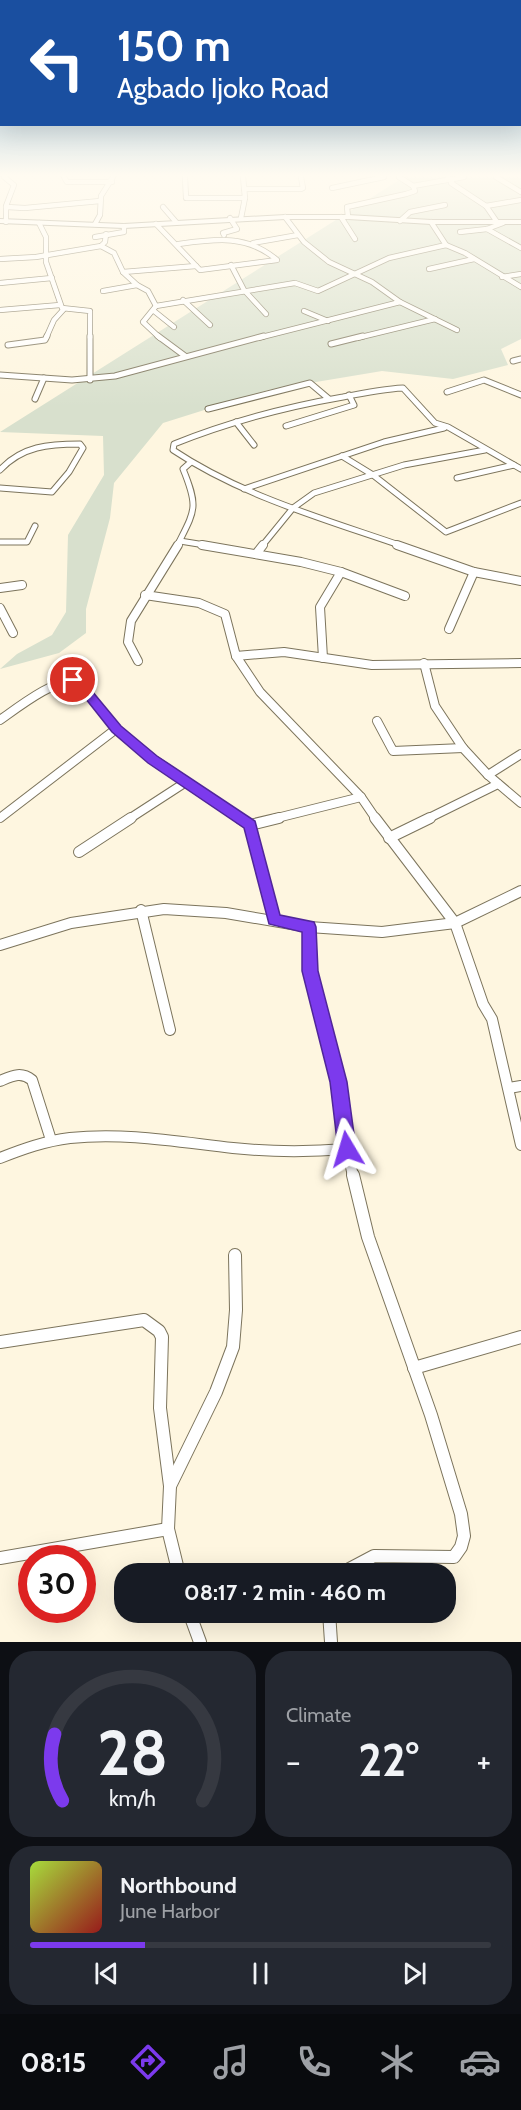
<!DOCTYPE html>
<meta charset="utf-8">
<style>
body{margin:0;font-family:Cabin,sans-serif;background:#242831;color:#f1f3f6;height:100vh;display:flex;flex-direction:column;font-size:22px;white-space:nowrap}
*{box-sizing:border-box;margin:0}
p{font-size:20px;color:#9ea1a6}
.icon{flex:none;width:33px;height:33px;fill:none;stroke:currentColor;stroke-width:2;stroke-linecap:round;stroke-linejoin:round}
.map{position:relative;height:1642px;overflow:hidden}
.side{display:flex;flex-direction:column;gap:9px;padding:9px;background:#0d0f14;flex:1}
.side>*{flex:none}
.banner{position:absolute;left:0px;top:0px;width:522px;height:126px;box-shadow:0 6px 24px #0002;background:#1a4fa0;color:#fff;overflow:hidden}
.speed{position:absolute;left:18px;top:1545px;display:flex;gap:12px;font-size:30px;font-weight:700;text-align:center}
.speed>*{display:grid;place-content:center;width:78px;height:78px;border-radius:50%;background:#171b24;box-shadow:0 6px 24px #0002;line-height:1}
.speed .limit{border:9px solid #d22;background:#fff;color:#111}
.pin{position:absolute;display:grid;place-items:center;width:51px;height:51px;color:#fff;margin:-26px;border:3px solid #fff;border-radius:50%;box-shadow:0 2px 6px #0007}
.me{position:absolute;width:66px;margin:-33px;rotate:353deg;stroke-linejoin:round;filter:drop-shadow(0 0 4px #0008)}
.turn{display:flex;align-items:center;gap:21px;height:126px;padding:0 18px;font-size:27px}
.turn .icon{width:78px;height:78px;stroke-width:2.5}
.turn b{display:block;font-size:42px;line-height:51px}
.big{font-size:45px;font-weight:800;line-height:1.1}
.side .card{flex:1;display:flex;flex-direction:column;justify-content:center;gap:9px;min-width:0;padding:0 21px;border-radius:24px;background:#242831}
.side .dial{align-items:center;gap:0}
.dial svg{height:156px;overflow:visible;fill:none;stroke:#363941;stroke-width:7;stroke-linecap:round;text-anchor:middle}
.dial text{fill:#f1f3f6;stroke:none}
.song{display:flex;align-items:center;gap:18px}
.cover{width:72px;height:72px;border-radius:9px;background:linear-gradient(135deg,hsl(80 70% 55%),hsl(0 70% 35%))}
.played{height:6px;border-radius:3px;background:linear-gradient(90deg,#7c3aed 25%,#363941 25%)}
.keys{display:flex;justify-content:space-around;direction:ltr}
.heat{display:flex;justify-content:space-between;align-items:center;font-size:33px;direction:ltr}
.side .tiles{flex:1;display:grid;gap:9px;grid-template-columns:1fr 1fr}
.card:last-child{grid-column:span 2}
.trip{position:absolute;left:114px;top:1563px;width:342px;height:60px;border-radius:24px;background:#171b24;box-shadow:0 6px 24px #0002;font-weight:800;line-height:60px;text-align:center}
.tab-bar{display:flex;height:96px;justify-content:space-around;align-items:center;background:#090b0e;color:#9ea1a6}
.tab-bar .icon{width:42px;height:42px}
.tab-bar .selected{color:#7c3aed}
.tab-bar b{font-size:27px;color:#f1f3f6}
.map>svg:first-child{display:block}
.green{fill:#d8e0cd}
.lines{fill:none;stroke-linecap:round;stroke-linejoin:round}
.street-far4-casing{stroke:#7c745c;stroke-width:6}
.street-far3-casing{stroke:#7c745c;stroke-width:7}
.street-far2-casing{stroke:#7c745c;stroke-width:10}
.street-far1-casing{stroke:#7c745c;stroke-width:12}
.street-casing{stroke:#7c745c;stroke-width:14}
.secondary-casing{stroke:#7c745c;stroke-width:2}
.street-far4{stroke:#fff;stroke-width:4.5}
.street-far3{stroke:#fff;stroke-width:5}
.street-far2{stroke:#fff;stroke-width:8}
.street-far1{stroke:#fff;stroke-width:10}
.street{stroke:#fff;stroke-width:12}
.secondary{fill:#fff;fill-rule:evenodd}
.route{fill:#7c3aed;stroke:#51269a;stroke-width:1.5}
</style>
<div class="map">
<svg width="521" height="1642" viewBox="0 0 521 1642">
<rect width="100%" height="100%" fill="#fef6e0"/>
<path class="green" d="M404 177H521V339L501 349 508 365 453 379 382 371 268 390 163 423 114 483 110 518 86 609V633L59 653 0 669 17 654 52 635 66 612 68 535 104 475 103 436 0 432Z"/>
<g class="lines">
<defs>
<g id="street-far4">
<path d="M4 177 14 185 6 206V222"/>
<path d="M64 177 67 182H112"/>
<path d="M185 177 186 198H245"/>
<path d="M399 177 413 186 464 177"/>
<path d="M448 177 452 180 451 183 486 206 497 222"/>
<path d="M496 177 521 192"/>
<path d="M332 188 384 177"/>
<path d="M244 189H301L303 188 301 177"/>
<path d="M486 206 521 200"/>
<path d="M6 207 25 208 100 201"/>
<path d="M163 207 176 222"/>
<path d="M285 217 304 242 329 262 372 282 400 302 457 330"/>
<path d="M341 217 355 239"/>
<path d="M348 217 347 207 406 194 415 191 413 186"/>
<path d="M241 218 245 198 243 177"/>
<path d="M400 221 410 212 445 205"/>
<path d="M431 222 446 245"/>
<path d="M39 223 46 237V262L62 308 90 311V338"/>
<path d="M95 224 100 215 101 196 113 177"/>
<path d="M156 224 200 270 277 260C247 234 215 239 178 244"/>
<path d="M487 229 521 248"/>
<path d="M460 232 487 229 503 223"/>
<path d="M224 235 223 233 237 229 230 218"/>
<path d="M95 237 124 232V226"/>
<path d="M253 243 298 235"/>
<path d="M101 246 114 253 123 272 137 285 148 291 156 306"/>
<path d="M0 259 36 257 101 246 105 242 106 234"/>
<path d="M231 265 244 290 266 314"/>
<path d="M429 269 474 259"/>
<path d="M123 272 196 266"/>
<path d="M502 277 521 274"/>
<path d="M0 283 52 278"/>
<path d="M103 291 137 285"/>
<path d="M183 300 210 325"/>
<path d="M0 310 60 305"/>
<path d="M154 311 174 327"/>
<path d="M304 311 328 321"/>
<path d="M46 338 54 320 64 309"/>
<path d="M160 338 143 322 156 306 295 283 318 291 389 258 446 245 465 253 521 287"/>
<path d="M258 338 400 302"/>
<path d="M357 338 435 319"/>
</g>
<g id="street-far3">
<path d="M90 336V380"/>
<path d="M158 336 185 356"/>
<path d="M331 344 363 336"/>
<path d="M8 345 45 340 47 336"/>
<path d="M513 361 521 359"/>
<path d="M0 375 72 380 115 376 264 336"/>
<path d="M447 392 484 380 521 395"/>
<path d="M35 399 44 378"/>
<path d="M208 409 310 383 329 399"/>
<path d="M236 422 254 445"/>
<path d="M286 426 354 405 349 395"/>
<path d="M342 456 373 475 446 532 521 503"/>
<path d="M0 470C22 446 49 444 80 444L83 448 69 472 52 492 0 488"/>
<path d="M457 478 514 465"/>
<path d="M244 489 384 442 444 428"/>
<path d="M180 541 211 546"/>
<path d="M0 542H27L35 526"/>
<path d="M177 546C195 510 199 508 183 469L191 462"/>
<path d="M262 546 293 508 314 493 404 465 485 450"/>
<path d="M402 546C324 519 242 496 173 450L174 444C229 422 285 407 343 397 363 393 383 389 403 388L435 423 448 427 521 469"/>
</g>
<g id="street-far2">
<path d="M202 545 301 562 341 572 405 596"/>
<path d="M397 545 474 572 521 581"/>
<path d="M256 554 263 545"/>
<path d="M0 588 22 585"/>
<path d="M145 595 199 603 225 614 236 656 260 692 361 797 376 819"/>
<path d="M0 608 13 633"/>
<path d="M449 629 474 572"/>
<path d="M236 656 284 652 372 665 521 663"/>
<path d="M323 658 320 607 341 572"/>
<path d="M138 661 128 642 131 621 178 545"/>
<path d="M424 663 435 706 463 748 488 775 521 803"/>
<path d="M0 720C17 708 58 676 78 681L116 729 153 759 242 819"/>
<path d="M377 721 393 751 463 748"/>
<path d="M488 775 521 754"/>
<path d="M0 818 116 729"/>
<path d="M129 819 186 782"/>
<path d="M273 819 361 797"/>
<path d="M427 819 498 784"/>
</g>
<g id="street-far1">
<path d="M239 818 250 825 274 920"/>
<path d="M375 818 455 923 483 1004 492 1019 521 1145"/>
<path d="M250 825 279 818"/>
<path d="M389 838 430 818"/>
<path d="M79 852 131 818"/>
<path d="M141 910 170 1030"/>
<path d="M309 927 310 971 338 1082 347 1149 353 1176"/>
<path d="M0 945 71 923 164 909 226 913 309 927 382 932 455 923 521 891"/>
<path d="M0 1081C12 1076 21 1071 32 1080L51 1140"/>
<path d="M509 1088 521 1086"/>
<path d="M0 1158C23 1149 45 1141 70 1138 125 1132 179 1142 233 1148 271 1152 309 1152 347 1149"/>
</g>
<g id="street">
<path d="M0 1342 144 1320 159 1331 162 1337 160 1408 170 1486"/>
<path d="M414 1368 521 1337"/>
<path d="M0 1558 168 1529"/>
<path d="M179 1574 168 1529 170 1486 216 1392 233 1347 236 1310 235 1255"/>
<path d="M340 1574 374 1556 454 1557 461 1547 464 1536 461 1514 431 1415 368 1237 353 1175"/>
<path d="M189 1612 200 1642"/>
<path d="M329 1612 331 1642"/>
</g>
<path id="secondary" d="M285 215H348L431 220H521V224H431L348 219H285L124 228 0 223V219L124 224Z"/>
</defs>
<use href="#street-far4" class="street-far4-casing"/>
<use href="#street-far3" class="street-far3-casing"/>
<use href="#street-far2" class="street-far2-casing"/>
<use href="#street-far1" class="street-far1-casing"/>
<use href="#street" class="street-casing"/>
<use href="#secondary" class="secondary-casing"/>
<use href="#street-far4" class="street-far4"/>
<use href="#street-far3" class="street-far3"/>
<use href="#street-far2" class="street-far2"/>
<use href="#street-far1" class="street-far1"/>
<use href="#street" class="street"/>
<use href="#secondary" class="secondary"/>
</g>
<linearGradient id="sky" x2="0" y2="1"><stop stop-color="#7eb0d2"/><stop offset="0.43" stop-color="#fffbf1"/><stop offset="1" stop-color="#fffbf1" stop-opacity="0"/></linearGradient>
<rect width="521" height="407" fill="url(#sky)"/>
<path class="route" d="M73 676 82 679 121 726 157 756 255 821 280 915 314 922 316 927 318 971 347 1082 356 1149 353 1155 347 1158 341 1155 338 1149 330 1082 302 971V932L269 924 244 828 148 763 112 732 74 684 69 683V677Z"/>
</svg>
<div class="speed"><div class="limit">30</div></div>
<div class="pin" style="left:73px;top:680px;background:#d93025"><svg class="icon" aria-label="arrive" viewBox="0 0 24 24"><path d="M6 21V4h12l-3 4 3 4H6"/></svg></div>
<svg class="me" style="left:347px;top:1149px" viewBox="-20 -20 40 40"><path d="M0-17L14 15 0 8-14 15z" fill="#7c3aed" stroke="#fff" stroke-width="4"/></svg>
<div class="trip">08:17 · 2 min · 460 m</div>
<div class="banner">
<div class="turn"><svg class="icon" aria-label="left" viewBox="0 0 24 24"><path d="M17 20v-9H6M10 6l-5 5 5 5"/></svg><div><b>150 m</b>Agbado Ijoko Road</div></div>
</div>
</div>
<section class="side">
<div class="tiles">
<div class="card dial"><svg viewBox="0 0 100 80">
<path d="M14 69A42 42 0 1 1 86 69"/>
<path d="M14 69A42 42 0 0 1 10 35" stroke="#7c3aed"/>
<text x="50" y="56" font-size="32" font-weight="700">28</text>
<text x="50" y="72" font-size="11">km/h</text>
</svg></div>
<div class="card"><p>Climate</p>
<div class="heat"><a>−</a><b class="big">22°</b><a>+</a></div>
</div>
<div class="card">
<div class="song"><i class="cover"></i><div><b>Northbound</b><p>June Harbor</p></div></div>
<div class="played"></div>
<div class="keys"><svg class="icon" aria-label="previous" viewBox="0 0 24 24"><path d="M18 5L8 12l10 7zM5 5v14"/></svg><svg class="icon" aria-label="pause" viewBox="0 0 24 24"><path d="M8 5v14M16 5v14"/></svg><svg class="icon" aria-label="next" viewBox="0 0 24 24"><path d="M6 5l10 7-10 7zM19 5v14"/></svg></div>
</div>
</div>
</section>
<nav class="tab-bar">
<b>08:15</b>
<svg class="icon selected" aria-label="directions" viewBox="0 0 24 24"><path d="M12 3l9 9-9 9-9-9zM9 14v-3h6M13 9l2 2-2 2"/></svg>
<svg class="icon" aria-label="music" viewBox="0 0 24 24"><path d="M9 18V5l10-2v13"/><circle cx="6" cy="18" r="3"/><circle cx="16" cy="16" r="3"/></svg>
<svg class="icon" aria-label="phone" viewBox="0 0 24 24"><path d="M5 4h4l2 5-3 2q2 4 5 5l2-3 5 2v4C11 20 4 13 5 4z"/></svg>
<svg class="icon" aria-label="climate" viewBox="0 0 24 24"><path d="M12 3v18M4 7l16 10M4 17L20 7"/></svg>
<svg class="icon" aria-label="car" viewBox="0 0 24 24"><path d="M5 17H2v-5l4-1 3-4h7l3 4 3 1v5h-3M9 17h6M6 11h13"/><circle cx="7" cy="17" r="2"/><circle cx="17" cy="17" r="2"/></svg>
</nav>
